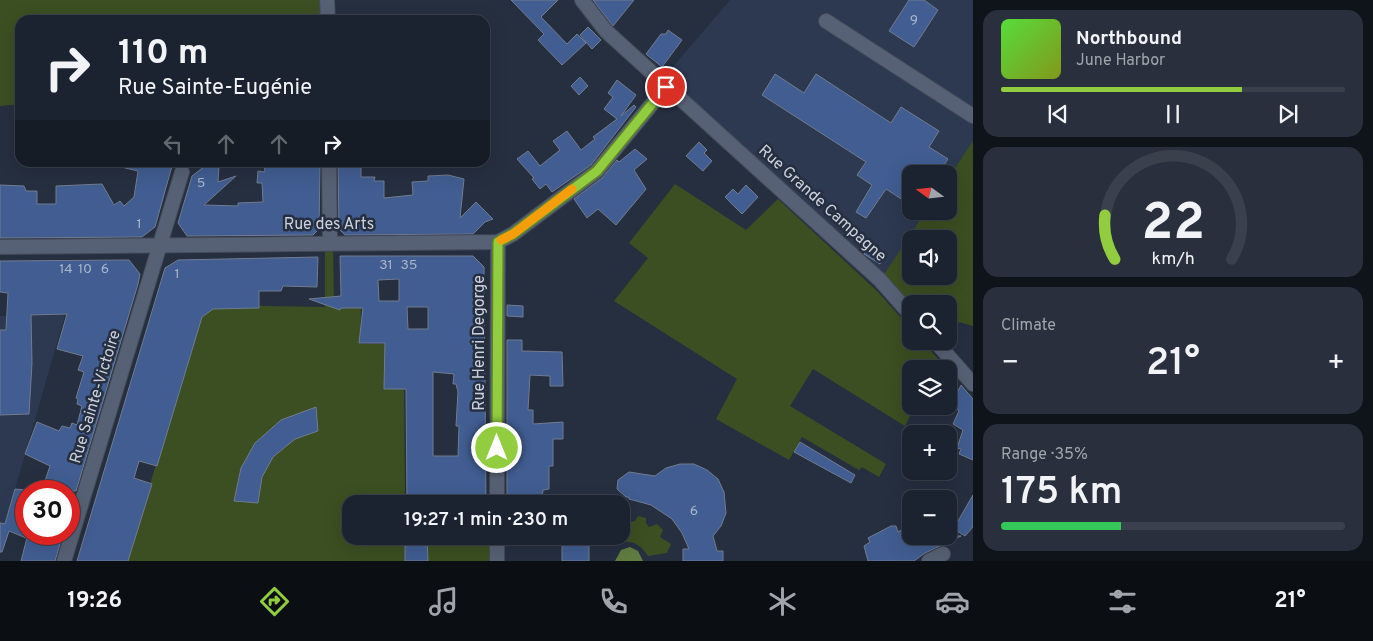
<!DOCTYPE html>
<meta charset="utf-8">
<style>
body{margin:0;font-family:Overpass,sans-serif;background:#292f3c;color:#f1f3f6;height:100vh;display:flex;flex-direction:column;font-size:19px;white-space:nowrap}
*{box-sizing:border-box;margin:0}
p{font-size:16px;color:#a0a4ab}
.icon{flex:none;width:28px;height:28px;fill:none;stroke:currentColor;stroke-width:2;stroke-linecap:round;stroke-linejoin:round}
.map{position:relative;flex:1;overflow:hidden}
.details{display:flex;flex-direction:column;gap:10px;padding:10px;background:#0f131a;width:400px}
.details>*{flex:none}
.top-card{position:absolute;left:15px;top:15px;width:475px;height:152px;border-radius:15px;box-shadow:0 5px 20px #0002,0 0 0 1px #3a404c;background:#1c2330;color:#f1f3f6;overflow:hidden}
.needle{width:32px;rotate:285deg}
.buttons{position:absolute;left:902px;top:165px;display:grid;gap:10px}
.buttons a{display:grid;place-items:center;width:55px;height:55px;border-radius:10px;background:#1c2330;box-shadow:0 5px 20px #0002,0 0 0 1px #3a404c;font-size:25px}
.speed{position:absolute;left:15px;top:480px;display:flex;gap:10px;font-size:25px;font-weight:700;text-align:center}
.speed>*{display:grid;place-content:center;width:65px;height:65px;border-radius:50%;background:#1c2330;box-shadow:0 5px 20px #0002,0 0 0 1px #3a404c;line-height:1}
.speed .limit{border:8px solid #d22;background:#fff;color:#111}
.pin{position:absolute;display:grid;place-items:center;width:42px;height:42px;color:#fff;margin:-21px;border:2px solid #fff;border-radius:50%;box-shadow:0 1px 5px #0007}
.me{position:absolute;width:55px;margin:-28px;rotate:0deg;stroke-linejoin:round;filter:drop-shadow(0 0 4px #0008)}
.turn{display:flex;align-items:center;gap:18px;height:105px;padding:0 20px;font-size:22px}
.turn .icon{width:65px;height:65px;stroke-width:2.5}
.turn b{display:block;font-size:35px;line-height:42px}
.lanes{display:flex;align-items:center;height:48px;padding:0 20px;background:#0003;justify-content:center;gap:25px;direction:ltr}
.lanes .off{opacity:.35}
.big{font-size:38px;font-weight:600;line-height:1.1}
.details .card{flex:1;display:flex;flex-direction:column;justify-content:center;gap:8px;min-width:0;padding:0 18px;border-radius:15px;background:#292f3c}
.details .dial{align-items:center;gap:0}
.dial svg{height:130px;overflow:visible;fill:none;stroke:#3a404c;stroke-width:7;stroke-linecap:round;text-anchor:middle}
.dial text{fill:#f1f3f6;stroke:none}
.song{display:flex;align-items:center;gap:15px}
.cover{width:60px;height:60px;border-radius:8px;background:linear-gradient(135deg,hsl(110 70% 55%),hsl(70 70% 35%))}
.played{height:5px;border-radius:2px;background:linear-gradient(90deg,#92cd3f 70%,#3a404c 70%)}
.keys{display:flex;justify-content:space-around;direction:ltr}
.heat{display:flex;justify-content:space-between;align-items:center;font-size:28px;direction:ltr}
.charge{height:8px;border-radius:4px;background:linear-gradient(90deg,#34c759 35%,#3a404c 0)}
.trip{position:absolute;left:342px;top:495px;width:288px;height:50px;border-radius:15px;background:#1c2330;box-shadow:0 5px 20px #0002,0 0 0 1px #3a404c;font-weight:600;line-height:50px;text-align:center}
.tab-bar{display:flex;height:80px;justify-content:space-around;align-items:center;background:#0b0e13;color:#a0a4ab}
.tab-bar .icon{width:35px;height:35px}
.tab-bar .selected{color:#92cd3f}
.tab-bar b{font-size:22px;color:#f1f3f6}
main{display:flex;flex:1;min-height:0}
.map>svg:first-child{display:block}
.built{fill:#2c3950;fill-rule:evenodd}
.green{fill:#3b4f22;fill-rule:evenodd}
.water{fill:#607c40}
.building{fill:#415d91;stroke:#717c90;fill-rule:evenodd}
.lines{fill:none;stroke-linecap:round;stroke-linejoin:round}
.street-casing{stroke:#434b59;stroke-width:16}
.street{stroke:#576175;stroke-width:14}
.route-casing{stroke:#5f8529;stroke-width:12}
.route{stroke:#92cd3f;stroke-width:9}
.slow{stroke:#f59e0b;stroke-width:9}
.labels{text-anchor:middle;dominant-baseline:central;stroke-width:5;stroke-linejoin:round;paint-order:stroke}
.number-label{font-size:14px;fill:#a8b5ca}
.street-label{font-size:16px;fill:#cbd2dd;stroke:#262f40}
</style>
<main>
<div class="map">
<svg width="973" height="561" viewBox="0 0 973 561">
<rect width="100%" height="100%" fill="#262f40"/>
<g class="built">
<path d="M730 0H973V326L959 322 949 341V304H911L666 75ZM911 174H949V211H911ZM911 239H949V276H911Z"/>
<path d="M65 315 0 541V316Z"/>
</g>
<g class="green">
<path d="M0 0H327L328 14 298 20H20V104L0 106Z"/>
<path d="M973 141V326L959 322 949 341V304H911V309L883 276 926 211H949V177ZM911 239H949V276H911Z"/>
<path d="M675 184 746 230 778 199 878 292 911 329V341H922L939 360 935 369H911V406H915L905 426 813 369 790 406 886 464 879 477 862 467 859 470 802 437 789 460 716 419 737 379 614 301 648 258 629 243Z"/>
<path d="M325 242H333L334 308H361L360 344H385V386L404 387 405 502 428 504H351V536H497V561H127L199 321 212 305 325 307Z"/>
<path d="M625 515 629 522 635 521 638 516 646 518V523L649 527 657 524 663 530 660 537 671 544 667 553 648 556C638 541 628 538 612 546V536H621V516Z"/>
</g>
<path class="water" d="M630 547 638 551 643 561H615L621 550Z"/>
<g class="building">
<path d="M511 0H558L541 17 567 44 577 34 586 43 562 65 538 40 544 34Z"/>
<path d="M593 0H634L613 26Z"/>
<path d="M909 0H924L938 10 914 47 889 31Z"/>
<path d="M588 27 601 40 592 49 580 35Z"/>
<path d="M668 30 682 40 662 67 646 54 661 34H666Z"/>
<path d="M775 74 804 93 816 74 891 123 901 107 939 131 929 147 948 159 938 174H911V194L906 202 886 189 866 218 856 212 872 185 857 175 866 162 762 95Z"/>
<path d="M580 77 588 86 579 95 571 86Z"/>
<path d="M617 80 636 95 621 116 634 105 636 107 591 165 552 192 546 184 540 189 532 179 534 178 517 159 528 151 540 166 560 150 553 141 567 131 581 150 595 139 593 137 617 119 604 109 613 97 608 93Z"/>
<path d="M699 142 707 150 704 153 712 161 703 171 686 156Z"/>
<path d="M635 149 647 159 634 170 646 189 616 225 598 209 587 218 574 199 602 178 617 160 619 162Z"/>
<path d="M118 162H163L172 166 155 227 142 237 0 238V185L24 186 26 191H37V204H56V186L102 184 114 205 120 201 124 206 134 197 138 171 117 166Z"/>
<path d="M210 162H216L219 166 218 182 236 176 204 205 238 206V203L263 202 262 183H257L258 171 265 172 264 162 320 164 319 229 313 235 187 236 178 223 192 176Z"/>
<path d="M338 162 361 164V177H375L374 181H384V198L413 195 412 182 428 181V176L448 175 464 179 460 218 476 202 493 219 485 222 473 234 345 235 339 229Z"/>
<path d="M746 185 758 197 742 214 725 197 733 189 738 194Z"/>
<path d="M869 246 885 255 880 264 864 254Z"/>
<path d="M340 256H473L484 267 486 504H407L406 389H384L385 343H359L363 308H341L340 310 309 299 341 296ZM399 279V301H379L378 280ZM407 307H428V329H408ZM433 372 454 374 453 384H456L458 392 456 426H459L458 456H433Z"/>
<path d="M318 257 317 287 283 286 281 291H259V308L213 309 202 317 157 466 139 461 134 478 152 484 128 561H77L165 268 178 260Z"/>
<path d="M129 260 140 274 138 284 76 491H48L50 486 44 484 50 466 25 454 37 422 59 431 62 426 70 428 72 423 77 425 82 406 77 404 78 399 76 398 84 372 78 370 83 356 57 349 67 314 31 315 32 363 29 414 0 415V330H6L8 293 0 292V261Z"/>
<path d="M507 305 523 306V317L507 316Z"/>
<path d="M507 340H522V351L562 352 563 386H550V376L530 375 528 410H533V424L563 422V439H553V466H549V489L543 490 542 500H524V504H507Z"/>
<path d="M961 385 973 399V460L959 454 961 449 957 448 963 430 953 424 959 411 952 403Z"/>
<path d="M316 407 318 431 295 439 273 457 262 477 258 503 234 501 241 468 255 443 281 420Z"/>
<path d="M800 442 855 475 851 483 794 452Z"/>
<path d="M680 464H694L707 470 718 479 724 492 726 513 721 526 713 536 717 551H723V561H683V549H689L682 533 672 519 651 505 629 499V497H626L617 489 618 480 629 472 655 476 666 468Z"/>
<path d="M15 489 26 490V538L9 531 2 552H0V523L5 524Z"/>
<path d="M973 495V527L965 536 949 526V516L958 521Z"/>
<path d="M911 524V536H961L925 553 914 561H868L864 546 870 542 868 538 891 526H896L898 532Z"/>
<path d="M28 534H63L55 561H21Z"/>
<path d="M405 536H427L428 561H405Z"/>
<path d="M562 536H577V542H589V561H562Z"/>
</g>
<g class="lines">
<defs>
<g id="street">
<path d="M327 0 328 20"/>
<path d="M582 0 606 31 880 280 911 315"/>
<path d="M826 21 973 116"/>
<path d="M329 162 330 242"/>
<path d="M0 247 498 242 513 234 597 171 666 87"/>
<path d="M935 341 973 384"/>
<path d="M497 504 498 242"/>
<path d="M64 561 182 172"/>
<path d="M497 561V536"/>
<path d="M929 561 943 554"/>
</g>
</defs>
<use href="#street" class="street-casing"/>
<use href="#street" class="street"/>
</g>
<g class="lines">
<defs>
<path id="route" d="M497 448 498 242 513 234 597 171 666 87"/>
</defs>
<use href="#route" class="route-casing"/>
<use href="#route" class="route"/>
<path class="slow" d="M501 240 513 234 572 189"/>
</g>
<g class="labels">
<g class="number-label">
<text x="914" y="20">9</text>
<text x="201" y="183">5</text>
<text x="139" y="224">1</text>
<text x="386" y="265">31</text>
<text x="409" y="265">35</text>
<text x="66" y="269">14</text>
<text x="85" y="269">10</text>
<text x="105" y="269">6</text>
<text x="177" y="274">1</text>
<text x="694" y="511">6</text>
</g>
<g class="street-label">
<text transform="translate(822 204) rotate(42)">Rue Grande Campagne</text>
<text x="329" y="225">Rue des Arts</text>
<text transform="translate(480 343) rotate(-90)">Rue Henri Degorge</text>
<text transform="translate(96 397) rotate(-73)">Rue Sainte-Victoire</text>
</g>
</g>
</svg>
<div class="buttons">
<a><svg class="needle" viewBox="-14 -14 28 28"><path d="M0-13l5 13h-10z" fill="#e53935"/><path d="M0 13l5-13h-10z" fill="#a0a4ab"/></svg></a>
<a><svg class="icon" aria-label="sound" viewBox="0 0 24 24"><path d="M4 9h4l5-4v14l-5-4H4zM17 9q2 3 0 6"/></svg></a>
<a><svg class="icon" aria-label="search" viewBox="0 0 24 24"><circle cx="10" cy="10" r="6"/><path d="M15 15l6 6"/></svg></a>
<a><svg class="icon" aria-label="layers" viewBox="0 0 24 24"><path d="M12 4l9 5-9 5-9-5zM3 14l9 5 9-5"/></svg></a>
<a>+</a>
<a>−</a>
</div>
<div class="speed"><div class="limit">30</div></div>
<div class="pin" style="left:666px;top:87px;background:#d93025"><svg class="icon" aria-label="arrive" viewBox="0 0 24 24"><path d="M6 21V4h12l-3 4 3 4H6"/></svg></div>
<svg class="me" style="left:497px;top:448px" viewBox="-20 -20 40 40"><circle r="17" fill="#92cd3f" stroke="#fff" stroke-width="3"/><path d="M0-11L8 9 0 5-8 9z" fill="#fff"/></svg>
<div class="trip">19:27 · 1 min · 230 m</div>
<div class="top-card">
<div class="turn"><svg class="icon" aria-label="right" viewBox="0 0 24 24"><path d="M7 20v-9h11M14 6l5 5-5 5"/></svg><div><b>110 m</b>Rue Sainte-Eugénie</div></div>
<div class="lanes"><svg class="icon off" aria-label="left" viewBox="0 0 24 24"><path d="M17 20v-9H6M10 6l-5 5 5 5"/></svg><svg class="icon off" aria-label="ahead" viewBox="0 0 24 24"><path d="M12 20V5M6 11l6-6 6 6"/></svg><svg class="icon off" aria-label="ahead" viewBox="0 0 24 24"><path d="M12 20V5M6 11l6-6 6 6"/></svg><svg class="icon" aria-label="right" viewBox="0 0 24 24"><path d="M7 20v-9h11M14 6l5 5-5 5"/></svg></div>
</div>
</div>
<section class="details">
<div class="card">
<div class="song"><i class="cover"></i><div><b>Northbound</b><p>June Harbor</p></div></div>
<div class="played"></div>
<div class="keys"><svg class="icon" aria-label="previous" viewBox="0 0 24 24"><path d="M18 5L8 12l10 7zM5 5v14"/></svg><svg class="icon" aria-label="pause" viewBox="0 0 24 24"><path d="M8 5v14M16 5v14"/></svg><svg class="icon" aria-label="next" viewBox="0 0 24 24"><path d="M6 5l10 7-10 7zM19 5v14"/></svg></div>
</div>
<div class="card dial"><svg viewBox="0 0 100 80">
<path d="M14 69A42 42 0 1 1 86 69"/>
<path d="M14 69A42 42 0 0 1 8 42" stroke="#92cd3f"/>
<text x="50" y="56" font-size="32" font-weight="700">22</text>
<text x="50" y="72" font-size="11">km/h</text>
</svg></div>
<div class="card"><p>Climate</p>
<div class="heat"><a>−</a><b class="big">21°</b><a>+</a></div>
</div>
<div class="card"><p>Range · 35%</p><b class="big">175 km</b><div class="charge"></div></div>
</section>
</main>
<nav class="tab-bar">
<b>19:26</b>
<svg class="icon selected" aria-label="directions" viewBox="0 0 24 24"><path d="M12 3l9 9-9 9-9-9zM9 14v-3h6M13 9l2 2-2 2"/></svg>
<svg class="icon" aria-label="music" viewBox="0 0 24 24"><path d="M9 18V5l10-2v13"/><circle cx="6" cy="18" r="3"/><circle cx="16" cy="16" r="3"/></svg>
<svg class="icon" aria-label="phone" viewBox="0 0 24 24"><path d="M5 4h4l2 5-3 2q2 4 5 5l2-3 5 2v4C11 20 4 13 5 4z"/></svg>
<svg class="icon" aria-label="climate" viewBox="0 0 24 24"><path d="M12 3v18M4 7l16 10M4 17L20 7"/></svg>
<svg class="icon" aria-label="car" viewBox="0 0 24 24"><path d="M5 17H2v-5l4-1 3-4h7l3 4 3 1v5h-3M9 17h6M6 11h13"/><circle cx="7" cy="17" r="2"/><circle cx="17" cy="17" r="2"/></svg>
<svg class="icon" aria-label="filters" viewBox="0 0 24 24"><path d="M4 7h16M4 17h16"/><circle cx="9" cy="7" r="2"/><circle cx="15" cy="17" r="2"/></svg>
<b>21°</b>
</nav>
